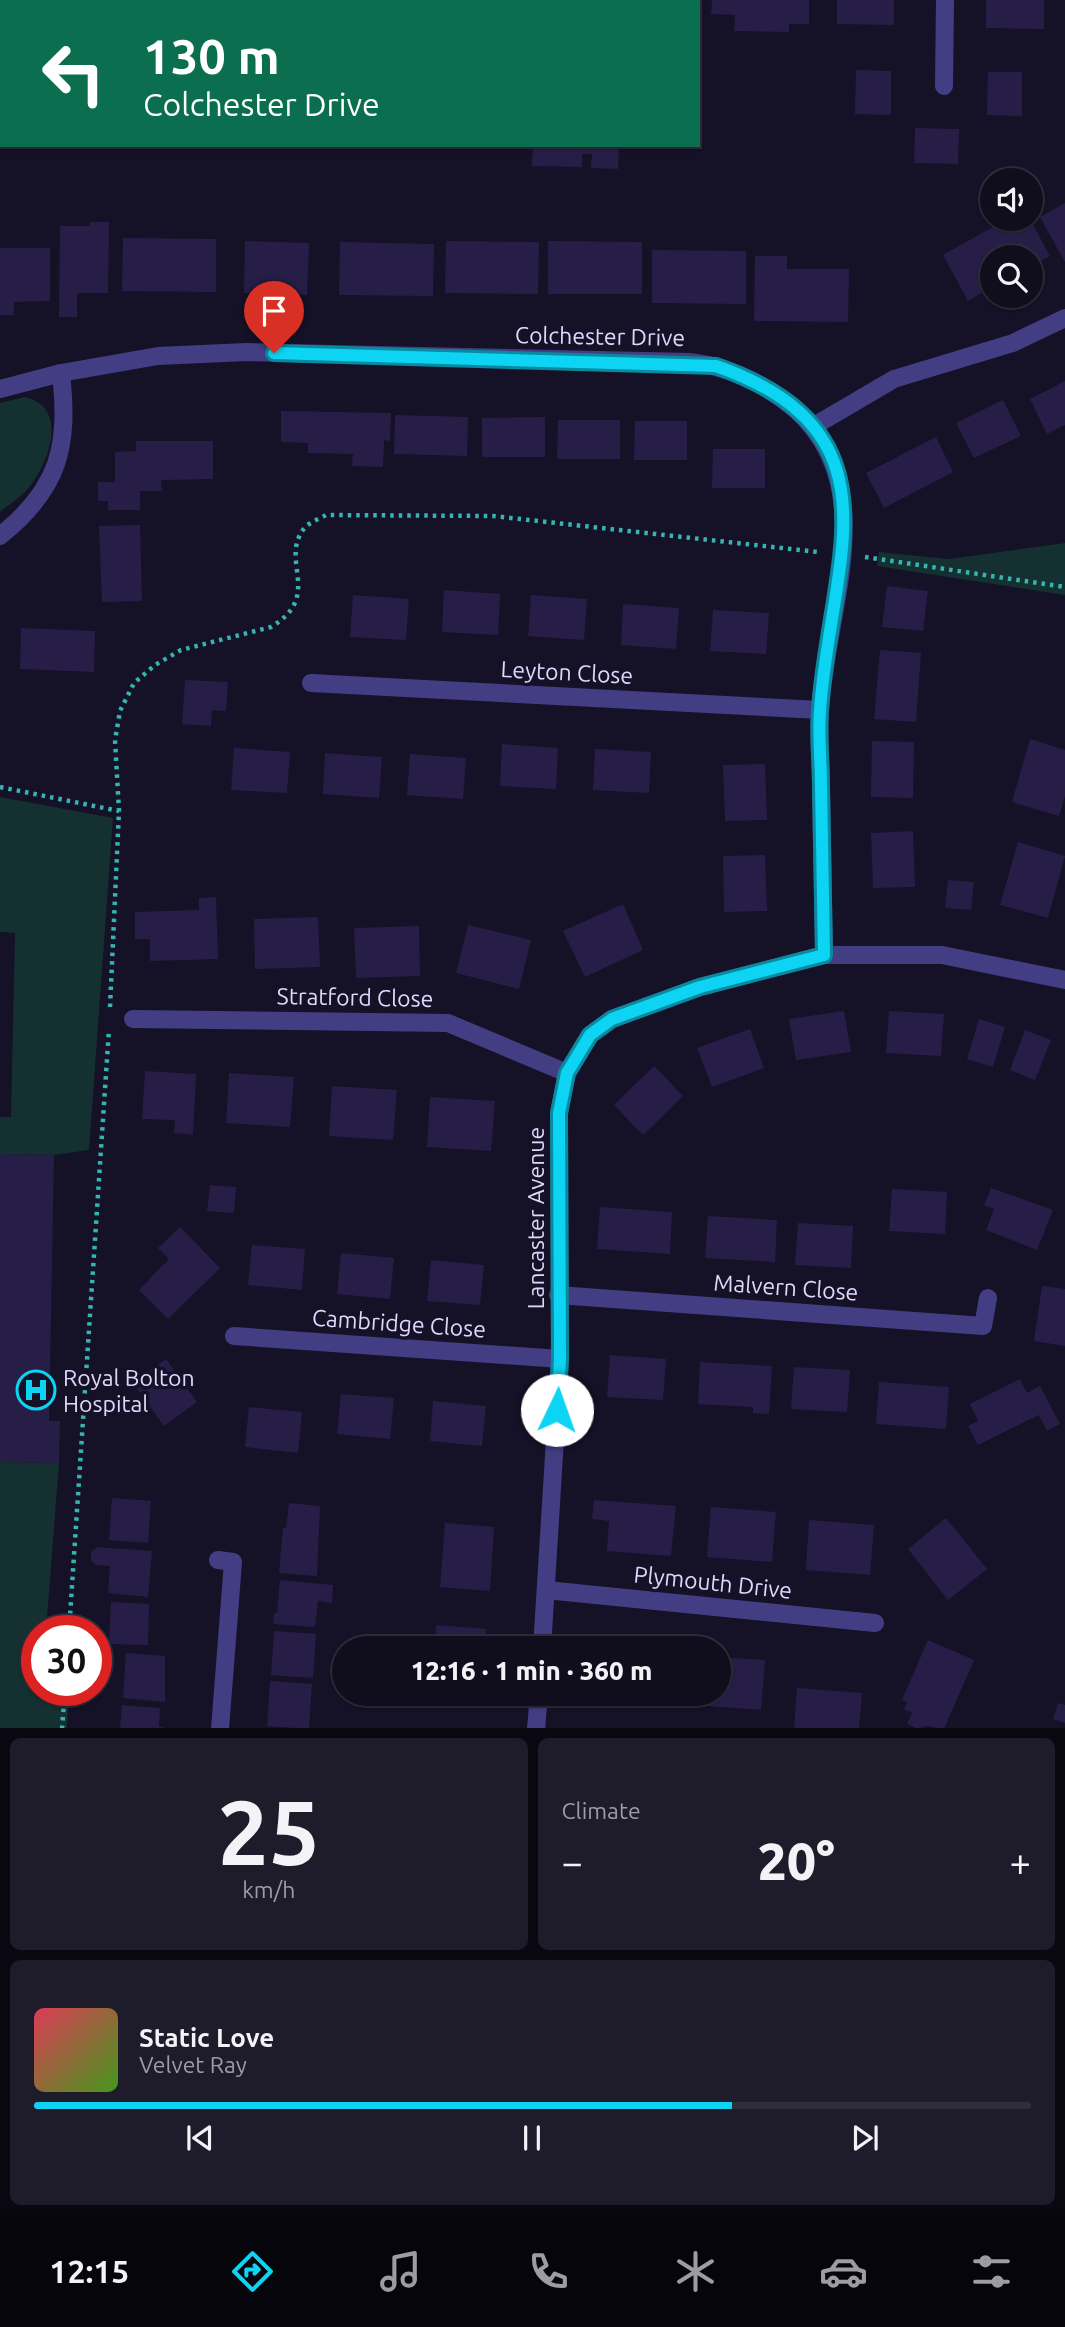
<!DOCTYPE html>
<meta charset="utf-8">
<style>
body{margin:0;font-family:Ubuntu,sans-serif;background:#1e1b2a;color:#f1f3f6;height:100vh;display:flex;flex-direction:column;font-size:26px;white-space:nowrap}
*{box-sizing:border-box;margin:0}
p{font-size:23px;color:#9c9ca4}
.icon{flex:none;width:38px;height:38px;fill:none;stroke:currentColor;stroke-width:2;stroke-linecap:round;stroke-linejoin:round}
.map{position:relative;height:1728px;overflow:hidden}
.drawer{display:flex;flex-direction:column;gap:10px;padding:10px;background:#090710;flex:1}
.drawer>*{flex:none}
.banner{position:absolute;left:0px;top:0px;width:700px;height:147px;box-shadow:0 2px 5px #0004,0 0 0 2px #302d3b;background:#0b6e4f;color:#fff;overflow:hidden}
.fabs{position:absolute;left:980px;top:168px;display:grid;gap:14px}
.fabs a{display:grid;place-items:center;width:63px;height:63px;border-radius:50%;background:#100d1d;box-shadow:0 2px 5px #0004,0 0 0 2px #302d3b;font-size:35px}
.speed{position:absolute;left:21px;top:1615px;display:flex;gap:14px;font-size:35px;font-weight:700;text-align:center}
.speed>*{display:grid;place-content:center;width:91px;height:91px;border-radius:50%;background:#100d1d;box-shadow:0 2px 5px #0004,0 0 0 2px #302d3b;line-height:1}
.speed .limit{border:10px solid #d22;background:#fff;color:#111}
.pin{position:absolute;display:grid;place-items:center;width:60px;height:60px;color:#fff;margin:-72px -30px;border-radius:50% 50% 50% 0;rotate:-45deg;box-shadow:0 0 7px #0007}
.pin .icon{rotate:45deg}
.me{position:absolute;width:77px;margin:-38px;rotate:3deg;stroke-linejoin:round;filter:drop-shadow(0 0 5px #0008)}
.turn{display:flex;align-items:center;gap:24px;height:147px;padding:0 28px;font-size:32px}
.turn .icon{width:91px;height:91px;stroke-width:2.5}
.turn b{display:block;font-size:49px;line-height:60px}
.big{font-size:52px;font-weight:800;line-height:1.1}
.drawer .tile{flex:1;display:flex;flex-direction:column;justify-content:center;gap:10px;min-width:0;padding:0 24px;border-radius:10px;background:#1e1b2a}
.drawer .dial{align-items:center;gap:0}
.dial b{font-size:91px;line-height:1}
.song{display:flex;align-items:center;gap:21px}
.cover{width:84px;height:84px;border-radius:10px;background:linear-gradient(135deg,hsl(350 70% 55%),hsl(100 70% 35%))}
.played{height:7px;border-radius:4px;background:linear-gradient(90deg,#0ed4f3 70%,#302d3b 70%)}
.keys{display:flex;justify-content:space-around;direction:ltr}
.heat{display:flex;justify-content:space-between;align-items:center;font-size:38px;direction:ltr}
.drawer .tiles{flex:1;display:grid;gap:10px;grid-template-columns:1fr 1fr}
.tile:last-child{grid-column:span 2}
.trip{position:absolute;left:332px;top:1636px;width:399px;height:70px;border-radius:35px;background:#100d1d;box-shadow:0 2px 5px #0004,0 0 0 2px #302d3b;font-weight:800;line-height:70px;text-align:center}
.tabs{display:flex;height:112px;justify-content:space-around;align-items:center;background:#06050c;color:#9c9ca4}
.tabs .icon{width:49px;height:49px}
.tabs .active{color:#0ed4f3}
.tabs b{font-size:32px;color:#f1f3f6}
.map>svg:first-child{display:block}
.green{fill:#143030}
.building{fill:#271e47}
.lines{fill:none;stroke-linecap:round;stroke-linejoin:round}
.path{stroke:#36b4b1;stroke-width:4.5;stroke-dasharray:3.5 5;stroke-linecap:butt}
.street{stroke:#433e83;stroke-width:18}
.route-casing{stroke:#098a9e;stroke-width:18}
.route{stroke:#0ed4f3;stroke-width:12}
.labels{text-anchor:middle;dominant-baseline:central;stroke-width:7;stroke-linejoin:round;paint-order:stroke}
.street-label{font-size:23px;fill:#ded8fd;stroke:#151127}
.poi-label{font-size:23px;fill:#ded8fd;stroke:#151127;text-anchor:start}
</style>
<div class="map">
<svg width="1065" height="1729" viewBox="0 0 1065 1729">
<rect width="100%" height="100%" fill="#151127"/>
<g class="green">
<path d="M25 397C71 408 48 466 26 491 18 499 8 505 0 512V403Z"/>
<path d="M1065 543V595L877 566 879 552 949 559Z"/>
<path d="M0 797 113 818 89 1150 54 1155 0 1154V1117H11L15 933 0 932Z"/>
<path d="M0 1462 59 1463 46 1631H37V1690L69 1691 67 1728H0Z"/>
</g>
<g class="building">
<path d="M712 0H809V24H789V32L734 31 735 15 711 14Z"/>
<path d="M837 0H894V25L837 24Z"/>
<path d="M986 0H1044V29L986 28Z"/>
<path d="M856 70 891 71V115L855 114Z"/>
<path d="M988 72H1022V116L987 115Z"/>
<path d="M915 128 959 129 958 164 914 163Z"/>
<rect x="24" y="145" width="30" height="4"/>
<rect x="74" y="145" width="26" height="4"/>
<path d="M619 145 618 169 591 168 592 154H582V167L532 166 533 146Z"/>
<path d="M1065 203V262L1040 217Z"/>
<path d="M1007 219H1030L1050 256 1031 266V257H992V287L968 301 943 255Z"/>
<path d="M90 222H109L108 293H77V317H59L60 226H90Z"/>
<path d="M123 238 216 239V292L122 291Z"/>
<path d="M245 241 309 243 307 295 244 293Z"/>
<path d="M446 241 539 242 538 294 445 293Z"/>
<path d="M548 241 642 242V294H548Z"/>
<path d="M340 242 434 244 433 296 339 295Z"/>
<path d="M0 248H50V301L14 302V315H0Z"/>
<path d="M652 250 746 251V304L652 303Z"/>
<path d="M755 256H787V269H849L848 322 754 321Z"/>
<path d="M1065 381V425L1047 434 1030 399Z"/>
<path d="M1003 400 1021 436 974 458 956 423Z"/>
<path d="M281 411 391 413 390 441 384 440 383 467 352 466 353 454 308 453V443L281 442Z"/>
<path d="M395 415 468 417 467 456 394 454Z"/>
<path d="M545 417V457H482V418Z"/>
<path d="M558 420H620V459H557Z"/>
<path d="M635 421H687V460H634Z"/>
<path d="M936 437 953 472 884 508 866 473Z"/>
<path d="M136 441H213V479L161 480 162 491H140V510H108V501H98V482H115V452L136 451Z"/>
<path d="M713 449H765V488H712Z"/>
<path d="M140 525 142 601 102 602 99 526Z"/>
<path d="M887 586 928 591 923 631 882 627Z"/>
<path d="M444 590 500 594 498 635 442 632Z"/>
<path d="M353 595 409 599 406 640 350 637Z"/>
<path d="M531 595 587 599 584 640 528 636Z"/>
<path d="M623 604 679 608 676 649 621 645Z"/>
<path d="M713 610 769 613 766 654 710 651Z"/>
<path d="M21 628 95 631 94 672 20 669Z"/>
<path d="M880 650 921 653 916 722 874 719Z"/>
<path d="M185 680 228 682 226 711 212 710 211 726 182 724Z"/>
<path d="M1030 739 1065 750V796L1059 816 1012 802Z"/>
<path d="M872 741 914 742 913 798 871 797Z"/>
<path d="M502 744 558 748 556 789 500 786Z"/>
<path d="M234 748 290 752 287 793 231 790Z"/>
<path d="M595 749 651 752 649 793 593 790Z"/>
<path d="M325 753 382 757 379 798 323 794Z"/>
<path d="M410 754 466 758 463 799 407 795Z"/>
<path d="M765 764 767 820 725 821 723 765Z"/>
<path d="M913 831 915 887 873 888 871 833Z"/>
<path d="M1018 842 1065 856 1048 918 1000 905Z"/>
<path d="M765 855 767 911 724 912 723 856Z"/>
<path d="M948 880 974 882 971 910 945 908Z"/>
<path d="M216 897 218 959 150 961V939H135V912L199 910V898Z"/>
<path d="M623 904 643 950 585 977 563 931Z"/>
<path d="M318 917 320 967 255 969 254 919Z"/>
<path d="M468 925 531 940 519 989 456 973Z"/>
<path d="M419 926 420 976 356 978 354 928Z"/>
<path d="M844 1011 851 1052 796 1060 789 1019Z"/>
<path d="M889 1011 944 1014 941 1056 886 1053Z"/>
<path d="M979 1019 1005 1027 993 1067 967 1059Z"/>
<path d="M750 1029 764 1068 712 1087 697 1048Z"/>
<path d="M1025 1030 1051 1040 1035 1080 1010 1070Z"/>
<path d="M654 1066 683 1096 643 1135 614 1105Z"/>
<path d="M145 1071 196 1074 193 1135 174 1133 175 1120 142 1119Z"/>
<path d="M229 1073 294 1077 290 1127 226 1123Z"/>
<path d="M332 1086 397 1090 393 1140 329 1136Z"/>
<path d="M430 1097 495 1101 491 1151 427 1147Z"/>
<path d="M0 1154 54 1155 49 1421H60L59 1463 0 1462Z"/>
<path d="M210 1185 236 1187 234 1213 207 1211Z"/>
<path d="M991 1188 1053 1210 1037 1250 986 1230 994 1209 984 1205Z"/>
<path d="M892 1189 947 1192 945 1234 889 1231Z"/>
<path d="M600 1207 672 1212 670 1254 597 1249Z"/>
<path d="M708 1216 777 1220 775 1262 705 1258Z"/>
<path d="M798 1223 853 1226 851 1268 795 1265Z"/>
<path d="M180 1227 220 1268 168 1319 139 1290 169 1259 158 1248Z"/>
<path d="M252 1245 305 1249 302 1290 248 1285Z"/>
<path d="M341 1253 394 1258 390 1299 337 1294Z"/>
<path d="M431 1260 484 1265 480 1305 427 1301Z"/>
<path d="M1042 1286 1065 1289V1346L1034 1341Z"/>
<path d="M610 1355 666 1359 663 1400 607 1397Z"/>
<path d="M166 1359 197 1402 164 1426 133 1383Z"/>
<path d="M700 1362 772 1366 769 1414 753 1413V1407L698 1404Z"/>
<path d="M794 1367 850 1370 847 1412 791 1409Z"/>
<path d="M1020 1379 1027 1393 1040 1386 1060 1424 1047 1431 1039 1415 978 1445 968 1426 978 1421 970 1404Z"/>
<path d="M879 1382 949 1387 946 1429 876 1424Z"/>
<path d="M341 1394 394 1398 390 1439 337 1434Z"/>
<path d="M433 1401 486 1406 482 1446 430 1441Z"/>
<path d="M249 1407 302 1412 298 1453 245 1447Z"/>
<path d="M112 1498 151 1501 148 1543 109 1540Z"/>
<path d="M594 1500 676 1506 671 1556 607 1551 609 1521 592 1519Z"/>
<path d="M289 1503 320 1506 317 1576 279 1573 283 1528H286Z"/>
<path d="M711 1507 776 1512 772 1562 707 1557Z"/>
<path d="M946 1518 987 1569 948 1600 908 1549Z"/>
<path d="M809 1520 874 1525 870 1575 806 1570Z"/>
<path d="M445 1523 494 1527 490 1591 440 1587Z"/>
<path d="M97 1547 152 1551 148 1597 108 1593 110 1566 96 1565 91 1560V1552Z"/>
<path d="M280 1580 333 1585 332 1603 318 1601 315 1627 273 1624 274 1613H277Z"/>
<path d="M111 1602 149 1604 148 1645 109 1644Z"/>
<path d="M436 1625 486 1629 485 1648H435Z"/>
<path d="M274 1631 316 1634 313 1678 271 1675Z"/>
<path d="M928 1640 974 1660 944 1729 926 1726 918 1729 907 1724 912 1713 904 1709 907 1702 902 1700Z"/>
<path d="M126 1653 165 1656V1702L123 1698Z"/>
<path d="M719 1657 765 1660 761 1710 697 1705 698 1694H719Z"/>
<path d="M270 1681 312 1684 309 1729 267 1726Z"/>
<path d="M797 1688 862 1693 859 1729H794Z"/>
<path d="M594 1694H659L658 1704 594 1698Z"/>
<path d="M1058 1703 1065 1705V1723L1053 1719Z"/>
<path d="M122 1705 160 1708 159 1726 167 1729H120Z"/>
</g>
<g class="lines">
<g class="path">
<path d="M865 557 1065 587"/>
<path d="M0 787 119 811"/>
<path d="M110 1007 119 811 115 740 120 711 134 683 155 665 181 650 271 627C323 596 280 562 303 530 307 523 319 519 326 515L493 516 818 552"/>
<path d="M69 1631 109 1029"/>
<path d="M62 1729 65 1690"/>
</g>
<g class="street">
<path d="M225 2 226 0"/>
<path d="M583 2V0"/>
<path d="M0 38H2"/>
<path d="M944 86 945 0"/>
<path d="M0 389 61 373 158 356 246 352 690 362C730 367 764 383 795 409 884 488 825 611 820 711 818 737 821 764 821 791 822 845 823 900 824 955"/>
<path d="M814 426 894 379 1013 343 1065 318"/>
<path d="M0 536C60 488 69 446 61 373"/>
<path d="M311 683 820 710"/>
<path d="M133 1019 448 1023 567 1073"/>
<path d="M558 1295 983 1326 988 1298"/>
<path d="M234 1336 560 1359"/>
<path d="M218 1560 233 1562 220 1729"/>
<path d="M546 1590 875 1623"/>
<path d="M542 1648 560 1359 559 1113 567 1073 590 1035 612 1019 700 987 824 955H942L1065 980"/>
<path d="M536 1729 539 1694"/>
</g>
</g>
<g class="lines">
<defs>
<path id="route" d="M274 353 716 366C907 433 829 564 820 711 818 735 821 761 821 785 822 842 823 898 824 955L700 987 612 1019 590 1035 567 1073 559 1113 560 1359 557 1410"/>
</defs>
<use href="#route" class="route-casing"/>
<use href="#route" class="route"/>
</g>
<defs>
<symbol id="hospital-ring" viewBox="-11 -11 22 22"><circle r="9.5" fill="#151127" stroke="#0ed4f3" stroke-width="1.5"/><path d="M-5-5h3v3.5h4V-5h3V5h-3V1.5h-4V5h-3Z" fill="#0ed4f3"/></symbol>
</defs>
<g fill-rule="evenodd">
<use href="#hospital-ring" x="14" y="1368" width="44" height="44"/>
</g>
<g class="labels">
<g class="street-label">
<text transform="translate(600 336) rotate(1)">Colchester Drive</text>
<text transform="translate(567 672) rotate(3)">Leyton Close</text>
<text transform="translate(355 997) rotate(1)">Stratford Close</text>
<text transform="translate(535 1218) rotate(-90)">Lancaster Avenue</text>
<text transform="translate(786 1287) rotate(4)">Malvern Close</text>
<text transform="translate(399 1323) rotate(4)">Cambridge Close</text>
<text transform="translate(713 1582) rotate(6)">Plymouth Drive</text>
</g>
<g class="poi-label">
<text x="63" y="1377">Royal Bolton<tspan x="63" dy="26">Hospital</tspan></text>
</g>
</g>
</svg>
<div class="fabs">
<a><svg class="icon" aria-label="sound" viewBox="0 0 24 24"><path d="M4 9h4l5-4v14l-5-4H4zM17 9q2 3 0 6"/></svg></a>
<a><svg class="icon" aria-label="search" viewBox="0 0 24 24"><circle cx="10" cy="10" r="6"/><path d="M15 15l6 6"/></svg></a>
</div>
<div class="speed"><div class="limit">30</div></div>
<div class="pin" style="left:274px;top:353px;background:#d93025"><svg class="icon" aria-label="arrive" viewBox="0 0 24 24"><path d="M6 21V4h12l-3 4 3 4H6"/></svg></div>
<svg class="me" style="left:557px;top:1410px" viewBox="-20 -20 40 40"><circle r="19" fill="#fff"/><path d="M0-13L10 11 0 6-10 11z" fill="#0ed4f3"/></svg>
<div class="trip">12:16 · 1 min · 360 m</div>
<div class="banner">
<div class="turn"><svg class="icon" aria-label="left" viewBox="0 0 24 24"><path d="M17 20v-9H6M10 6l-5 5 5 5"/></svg><div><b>130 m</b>Colchester Drive</div></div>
</div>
</div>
<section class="drawer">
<div class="tiles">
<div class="tile dial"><b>25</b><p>km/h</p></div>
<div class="tile"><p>Climate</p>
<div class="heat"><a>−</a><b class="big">20°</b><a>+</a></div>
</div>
<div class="tile">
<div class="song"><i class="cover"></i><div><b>Static Love</b><p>Velvet Ray</p></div></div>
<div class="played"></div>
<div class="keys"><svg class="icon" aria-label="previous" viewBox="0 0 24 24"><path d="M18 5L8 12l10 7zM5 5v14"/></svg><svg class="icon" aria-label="pause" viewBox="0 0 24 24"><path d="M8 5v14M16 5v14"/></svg><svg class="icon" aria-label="next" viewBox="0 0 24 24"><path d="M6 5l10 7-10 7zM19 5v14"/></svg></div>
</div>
</div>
</section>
<nav class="tabs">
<b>12:15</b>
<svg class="icon active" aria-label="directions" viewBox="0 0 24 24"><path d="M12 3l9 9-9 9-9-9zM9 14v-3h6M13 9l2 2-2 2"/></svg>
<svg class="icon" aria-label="music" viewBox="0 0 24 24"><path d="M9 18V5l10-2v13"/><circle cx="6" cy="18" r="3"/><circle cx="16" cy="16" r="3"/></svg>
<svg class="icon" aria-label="phone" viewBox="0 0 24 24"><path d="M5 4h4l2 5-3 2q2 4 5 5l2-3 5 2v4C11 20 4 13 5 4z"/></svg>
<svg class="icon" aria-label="climate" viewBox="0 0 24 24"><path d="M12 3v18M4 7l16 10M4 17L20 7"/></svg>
<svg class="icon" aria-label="car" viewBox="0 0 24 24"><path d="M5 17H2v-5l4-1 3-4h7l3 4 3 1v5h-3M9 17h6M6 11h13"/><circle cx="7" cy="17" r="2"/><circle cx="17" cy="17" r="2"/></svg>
<svg class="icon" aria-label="filters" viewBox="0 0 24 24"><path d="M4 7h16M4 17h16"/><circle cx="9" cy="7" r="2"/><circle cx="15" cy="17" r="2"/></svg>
</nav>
